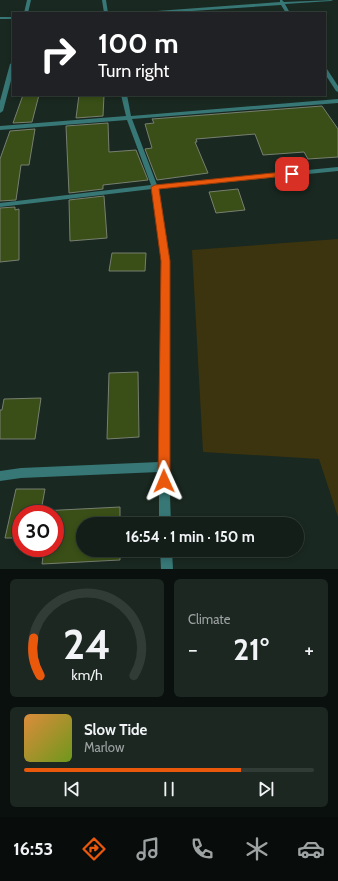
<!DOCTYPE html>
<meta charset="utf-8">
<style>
body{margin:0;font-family:Cabin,sans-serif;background:#1c2721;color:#f1f3f6;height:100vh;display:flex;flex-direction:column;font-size:15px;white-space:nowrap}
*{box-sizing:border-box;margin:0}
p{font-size:13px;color:#9da2a2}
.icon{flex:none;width:22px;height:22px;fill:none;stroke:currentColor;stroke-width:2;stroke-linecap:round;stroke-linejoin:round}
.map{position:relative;height:569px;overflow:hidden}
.side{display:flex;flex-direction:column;gap:10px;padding:10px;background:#0a100d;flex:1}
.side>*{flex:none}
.top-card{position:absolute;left:12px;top:12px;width:314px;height:84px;border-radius:0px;box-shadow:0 2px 6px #0003,0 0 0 1px #323c37;background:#202124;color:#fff;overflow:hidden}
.speed{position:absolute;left:12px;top:505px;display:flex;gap:8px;font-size:20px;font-weight:700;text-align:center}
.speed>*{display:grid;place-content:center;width:52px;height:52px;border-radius:50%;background:#131e18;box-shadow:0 2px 6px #0003,0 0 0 1px #323c37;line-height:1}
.speed .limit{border:6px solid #d22;background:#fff;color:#111}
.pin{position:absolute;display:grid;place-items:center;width:34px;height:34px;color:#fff;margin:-17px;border-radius:8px;box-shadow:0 2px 6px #0006}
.me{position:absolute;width:44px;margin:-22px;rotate:359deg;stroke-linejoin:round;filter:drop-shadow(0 0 3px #0008)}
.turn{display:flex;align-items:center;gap:14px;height:84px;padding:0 20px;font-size:18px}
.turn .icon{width:52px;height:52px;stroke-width:2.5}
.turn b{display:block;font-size:28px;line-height:34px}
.big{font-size:30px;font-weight:700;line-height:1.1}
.side .card{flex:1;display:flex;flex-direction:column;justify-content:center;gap:6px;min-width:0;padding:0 14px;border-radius:6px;background:#1c2721}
.side .dial{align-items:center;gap:0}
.dial svg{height:104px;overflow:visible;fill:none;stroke:#323c37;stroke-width:7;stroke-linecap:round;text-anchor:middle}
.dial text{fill:#f1f3f6;stroke:none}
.song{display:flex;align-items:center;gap:12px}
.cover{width:48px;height:48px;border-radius:6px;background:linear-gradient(135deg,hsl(30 70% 55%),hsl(80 70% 35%))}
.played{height:4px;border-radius:2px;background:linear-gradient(90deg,#ea580c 75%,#323c37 75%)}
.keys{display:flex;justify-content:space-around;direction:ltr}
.heat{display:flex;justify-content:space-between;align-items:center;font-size:22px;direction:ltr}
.side .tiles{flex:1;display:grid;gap:10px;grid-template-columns:1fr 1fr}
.card:last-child{grid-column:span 2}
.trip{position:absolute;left:76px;top:517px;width:228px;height:40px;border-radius:20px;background:#131e18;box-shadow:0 2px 6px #0003,0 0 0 1px #323c37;font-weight:700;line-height:40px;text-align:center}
.tab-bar{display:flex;height:64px;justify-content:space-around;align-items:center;background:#080c0a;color:#9da2a2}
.tab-bar .icon{width:28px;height:28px}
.tab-bar .current{color:#ea580c}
.tab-bar b{font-size:18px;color:#f1f3f6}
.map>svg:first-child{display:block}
.green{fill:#3c330f}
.building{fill:#394f17;stroke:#787f70}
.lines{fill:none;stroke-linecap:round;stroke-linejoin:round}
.street{fill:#377776;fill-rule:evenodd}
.route{fill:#ea580c;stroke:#983908}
</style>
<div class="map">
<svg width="338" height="569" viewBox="0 0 338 569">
<rect width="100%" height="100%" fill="#192820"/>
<path class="green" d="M338 239V517L319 459 203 452 192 250Z"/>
<g class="building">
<path d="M23 95H39L32 122 13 123Z"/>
<path d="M79 95H104L103 116 76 118Z"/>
<path d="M322 106 338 129V157L308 159 304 152 263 155 255 134 196 139 197 142H195L208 173 157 180 145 149 152 148 145 124 154 123 152 119Z"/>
<path d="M108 123 109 152 136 150 148 180 103 185V189L69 193 66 126Z"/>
<path d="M35 129 29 165H21L16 200 0 201V159L10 131Z"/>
<path d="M238 189 245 210 216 213 209 192Z"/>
<path d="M104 196 107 238 70 241 69 200Z"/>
<path d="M15 207V210L19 209V260L0 262V208Z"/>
<path d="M112 253H146L145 271H109Z"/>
<path d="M138 372 139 437 107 439 109 373Z"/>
<path d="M41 398 35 439H0V410H2L4 399Z"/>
<path d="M16 489H45L41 511 120 507V524H83V550H120V560L42 564 44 548H55V514H21V538H5Z"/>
</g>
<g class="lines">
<g class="street">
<path d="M27 0H31L28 13H24Z"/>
<path d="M102 0H106L108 13H104Z"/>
<path d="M280 0H282L284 2 333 0 331 1 285 4 290 13H286L281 5 162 13H141L143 12 280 2Z"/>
<rect x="0" y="17" width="13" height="2"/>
<path d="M13 62V73L3 111 0 113V101L10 64Z"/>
<path d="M325 68 327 69 338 86V92L336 91 325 74Z"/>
<path d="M121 95H127L131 116 338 99V103L132 119 157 185 338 167V171L159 189 170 261 169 467 171 524H159V472L21 478 0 481V471L21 468 159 462 162 261 152 189 0 207V203L151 185 127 120 0 130V126L126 116Z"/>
<path d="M160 550H172L173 569H161Z"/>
</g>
</g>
<path class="route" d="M292 171 295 172V175L159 189 170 261V481L168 486 164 487 160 486 158 481 161 261 151 187 155 185Z"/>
</svg>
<div class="speed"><div class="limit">30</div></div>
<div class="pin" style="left:292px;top:174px;background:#d93025"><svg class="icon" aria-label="arrive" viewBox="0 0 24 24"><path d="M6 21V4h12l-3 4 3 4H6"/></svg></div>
<svg class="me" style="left:164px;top:481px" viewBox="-20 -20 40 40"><path d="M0-17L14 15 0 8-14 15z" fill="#ea580c" stroke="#fff" stroke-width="4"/></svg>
<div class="trip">16:54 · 1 min · 150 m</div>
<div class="top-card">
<div class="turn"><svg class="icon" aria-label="right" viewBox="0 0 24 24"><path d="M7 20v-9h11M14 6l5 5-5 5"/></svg><div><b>100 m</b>Turn right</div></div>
</div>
</div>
<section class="side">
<div class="tiles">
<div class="card dial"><svg viewBox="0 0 100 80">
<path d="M14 69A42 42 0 1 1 86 69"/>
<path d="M14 69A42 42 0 0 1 9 40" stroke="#ea580c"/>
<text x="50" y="56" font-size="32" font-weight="700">24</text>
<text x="50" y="72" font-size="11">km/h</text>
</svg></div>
<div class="card"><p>Climate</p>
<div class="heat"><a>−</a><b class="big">21°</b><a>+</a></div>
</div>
<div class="card">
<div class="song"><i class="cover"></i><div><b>Slow Tide</b><p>Marlow</p></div></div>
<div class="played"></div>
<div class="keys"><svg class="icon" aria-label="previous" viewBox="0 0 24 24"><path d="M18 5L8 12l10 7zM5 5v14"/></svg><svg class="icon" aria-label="pause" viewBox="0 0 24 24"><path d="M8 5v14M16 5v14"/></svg><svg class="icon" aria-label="next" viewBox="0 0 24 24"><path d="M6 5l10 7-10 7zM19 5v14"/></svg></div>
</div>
</div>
</section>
<nav class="tab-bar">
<b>16:53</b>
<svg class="icon current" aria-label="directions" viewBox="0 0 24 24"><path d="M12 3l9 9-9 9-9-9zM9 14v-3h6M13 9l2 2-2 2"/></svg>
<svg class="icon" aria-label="music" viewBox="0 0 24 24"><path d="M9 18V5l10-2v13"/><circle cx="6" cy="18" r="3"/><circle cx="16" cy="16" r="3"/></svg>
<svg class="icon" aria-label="phone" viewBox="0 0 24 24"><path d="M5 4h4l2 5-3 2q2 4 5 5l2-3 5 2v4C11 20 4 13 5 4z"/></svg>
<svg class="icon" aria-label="climate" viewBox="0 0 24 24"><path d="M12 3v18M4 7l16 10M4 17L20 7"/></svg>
<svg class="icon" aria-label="car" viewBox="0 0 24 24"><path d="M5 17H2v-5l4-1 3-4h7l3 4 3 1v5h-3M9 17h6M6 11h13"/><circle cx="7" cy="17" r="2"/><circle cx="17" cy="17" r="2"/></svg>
</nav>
